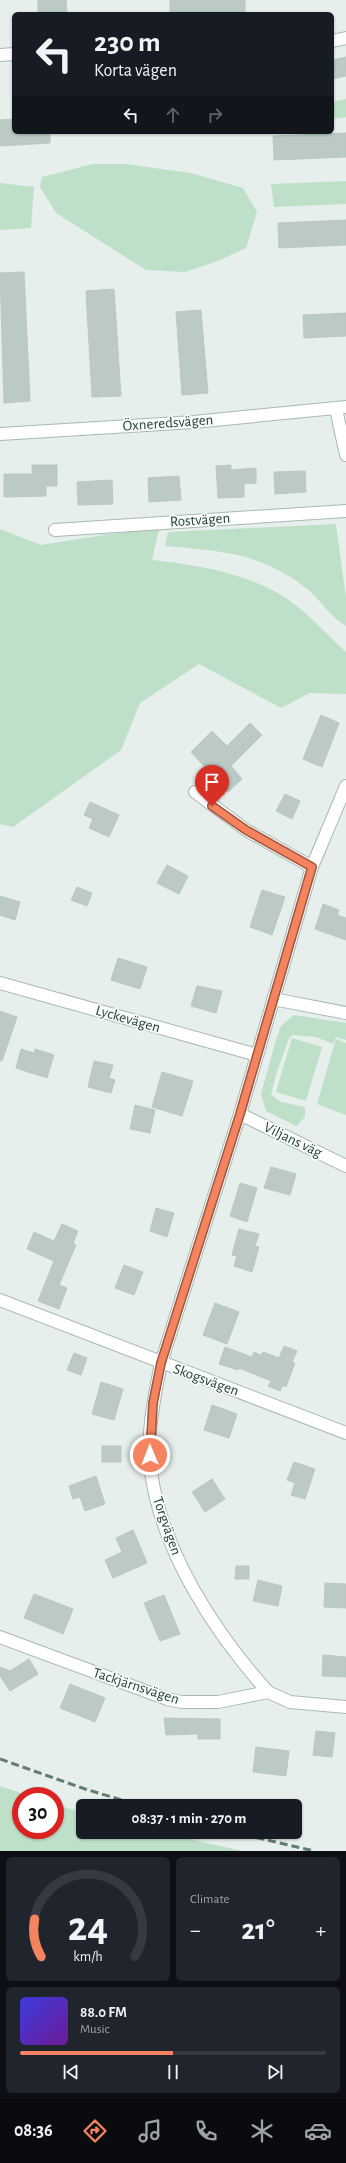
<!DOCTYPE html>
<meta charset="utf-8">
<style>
body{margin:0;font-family:"Alegreya Sans",sans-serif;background:#20242c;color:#f1f3f6;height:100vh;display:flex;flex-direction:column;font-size:15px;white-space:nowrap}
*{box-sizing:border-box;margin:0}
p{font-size:13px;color:#9ea1a6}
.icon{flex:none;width:22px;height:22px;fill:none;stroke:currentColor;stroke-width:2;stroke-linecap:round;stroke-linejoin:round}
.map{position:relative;height:1851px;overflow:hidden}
.details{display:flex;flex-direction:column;gap:6px;padding:6px;background:#0d0f14;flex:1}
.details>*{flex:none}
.top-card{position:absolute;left:12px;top:12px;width:322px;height:122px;border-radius:6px;box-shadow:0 1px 3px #0004;background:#171b24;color:#f1f3f6;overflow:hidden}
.speed{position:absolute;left:12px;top:1787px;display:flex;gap:8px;font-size:20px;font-weight:700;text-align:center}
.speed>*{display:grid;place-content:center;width:52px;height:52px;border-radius:50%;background:#171b24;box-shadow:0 1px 3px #0004;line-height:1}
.speed .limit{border:6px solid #d22;background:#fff;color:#111}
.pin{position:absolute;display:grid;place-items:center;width:34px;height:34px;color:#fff;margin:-41px -17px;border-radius:50% 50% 50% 0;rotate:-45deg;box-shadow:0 0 4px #0007}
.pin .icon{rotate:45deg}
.me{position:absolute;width:44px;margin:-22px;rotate:359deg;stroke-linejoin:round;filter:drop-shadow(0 0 3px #0008)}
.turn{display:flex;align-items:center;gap:14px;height:84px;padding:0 16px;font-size:18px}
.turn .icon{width:52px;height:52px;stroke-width:2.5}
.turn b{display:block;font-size:28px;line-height:34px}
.lanes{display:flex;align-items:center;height:38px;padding:0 16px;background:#0003;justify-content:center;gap:20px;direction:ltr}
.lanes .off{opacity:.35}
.big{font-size:30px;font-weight:600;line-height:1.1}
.details .tile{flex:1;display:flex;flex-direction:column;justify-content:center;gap:6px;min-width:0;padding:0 14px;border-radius:6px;background:#20242c}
.details .dial{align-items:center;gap:0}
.dial svg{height:104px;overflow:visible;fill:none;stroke:#363941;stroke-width:7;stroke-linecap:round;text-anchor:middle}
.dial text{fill:#f1f3f6;stroke:none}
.song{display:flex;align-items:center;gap:12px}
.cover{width:48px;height:48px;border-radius:6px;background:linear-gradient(135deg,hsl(240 70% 55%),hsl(280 70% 35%))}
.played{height:4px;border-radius:2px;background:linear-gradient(90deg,#f4845f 50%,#363941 50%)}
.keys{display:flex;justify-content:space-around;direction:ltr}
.heat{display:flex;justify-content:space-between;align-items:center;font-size:22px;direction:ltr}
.details .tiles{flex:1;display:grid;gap:6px;grid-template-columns:1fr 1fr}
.tile:last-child{grid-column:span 2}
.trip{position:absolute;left:76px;top:1799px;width:226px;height:40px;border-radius:6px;background:#171b24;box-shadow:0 1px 3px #0004;font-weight:600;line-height:40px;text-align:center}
.dock{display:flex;height:64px;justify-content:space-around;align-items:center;background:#090b0e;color:#9ea1a6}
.dock .icon{width:28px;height:28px}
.dock .current{color:#f4845f}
.dock b{font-size:18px;color:#f1f3f6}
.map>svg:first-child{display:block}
.green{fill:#bfe0c8}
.building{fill:#bbcac4;stroke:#b8c9c2}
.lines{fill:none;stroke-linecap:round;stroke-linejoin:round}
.minor-casing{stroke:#a8b8b2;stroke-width:14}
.minor{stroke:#fff;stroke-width:12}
.rail{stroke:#5f7d75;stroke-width:3;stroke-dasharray:8 4;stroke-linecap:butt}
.route-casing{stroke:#9f563e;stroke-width:10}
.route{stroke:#f4845f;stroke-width:7}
.labels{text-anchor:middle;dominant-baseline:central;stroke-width:3.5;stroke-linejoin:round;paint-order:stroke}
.street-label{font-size:15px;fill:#24423a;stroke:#f7fbf9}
</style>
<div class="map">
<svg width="346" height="1851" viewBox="0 0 346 1851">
<rect width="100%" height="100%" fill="#e6efeb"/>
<g class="green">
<path d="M346 99V117L332 119V102Z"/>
<path d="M93 164H125L191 173 243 188 257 212 246 248 218 261 185 272 146 270 56 213 40 187 42 177Z"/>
<path d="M346 181V204L274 207 271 184Z"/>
<path d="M0 183 34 187 31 228 0 230Z"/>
<path d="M336 524 346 598V626C330 617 321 600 306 588 259 552 221 551 165 546L168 532Z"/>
<path d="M0 529 41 545 110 534 159 529 152 560C195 565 237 571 276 592 302 606 324 632 346 652V694L310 693 281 708 199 664 140 703 121 750 13 827 0 824Z"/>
<path d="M294 1015 346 1023V1040L336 1037 333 1044 316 1037 293 1035 289 1038 276 1075 271 1095 281 1102 305 1107V1117L296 1126 266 1111 261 1094 276 1040 281 1026Z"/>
<path d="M292 1038 322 1047 306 1101 276 1092Z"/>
<path d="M336 1039 346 1043V1115L317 1104Z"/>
<path d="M0 1786 30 1796H21V1830H55V1804L83 1813V1832H159L242 1851H0Z"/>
</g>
<g class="building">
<path d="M38 0H66L67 14H38Z"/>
<rect x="170" y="0" width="75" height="14"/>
<path d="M346 57V76L332 79V60Z"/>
<path d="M14 119V132H50V143L0 146V120Z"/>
<path d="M346 133V157L274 160 273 136Z"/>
<path d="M346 220V245L279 248 278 223Z"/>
<path d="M24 272 30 401 4 403 0 273Z"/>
<path d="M114 289 121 396 92 397 86 291Z"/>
<path d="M201 310 208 393 182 395 176 312Z"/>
<path d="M346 313V336L304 338 303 315Z"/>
<path d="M32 465H57V486H46V496L4 497V474H32Z"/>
<path d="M231 465V470L256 468V483L244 484V497L218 498 216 466Z"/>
<path d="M305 471 306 492 275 494 274 472Z"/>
<path d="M179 476 181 500 149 502 148 478Z"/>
<path d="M112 480 113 504 78 505 77 482Z"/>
<path d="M321 715 339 723 322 767 303 759Z"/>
<path d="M250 723 262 735 231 766 242 779 228 792 191 752 212 731 227 746Z"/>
<path d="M285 794 300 801 292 819 276 811Z"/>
<path d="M90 802 119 815 109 837 89 828 93 819 84 815Z"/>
<path d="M167 865 188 876 179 894 157 883Z"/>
<path d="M77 887 92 893 87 906 71 900Z"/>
<path d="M262 890 285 897 272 935 250 927Z"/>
<path d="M0 896 20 902 15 920 0 915Z"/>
<path d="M323 904 339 910 337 915 346 918V940L315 929Z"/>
<path d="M118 958 147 967 140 989 111 980Z"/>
<path d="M197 986 222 991 216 1013 191 1006Z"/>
<path d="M0 1011 17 1017 2 1061 0 1060Z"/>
<path d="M21 1049 34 1053 35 1049 54 1055 47 1078 16 1068Z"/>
<path d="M94 1061 113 1065 109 1078 115 1080 111 1093 88 1087Z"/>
<path d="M162 1072 193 1081 182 1116 152 1107Z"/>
<path d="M135 1105 155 1110 150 1133 130 1129Z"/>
<path d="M271 1167 296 1174 290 1195 264 1188Z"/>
<path d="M240 1183 257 1188 247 1222 230 1216Z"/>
<path d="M156 1208 174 1213 167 1237 150 1231Z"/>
<path d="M62 1224 78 1231 73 1243 76 1245 59 1285 67 1288 59 1309 38 1301 54 1261 27 1249 34 1232 54 1241Z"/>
<path d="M239 1229 259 1234 255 1246 259 1247 252 1272 234 1266 237 1256 232 1255Z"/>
<path d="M124 1265 143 1272 134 1295 115 1288Z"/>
<path d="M215 1303 239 1312 227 1344 203 1335Z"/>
<path d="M284 1346 297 1351 292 1362 295 1363 286 1387 283 1385 280 1391 268 1386 271 1381 239 1368 238 1370 219 1364 225 1347 252 1357 254 1352 261 1355 263 1352 279 1358Z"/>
<path d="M74 1353 87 1358 81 1375 67 1370Z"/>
<path d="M101 1382 123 1389 114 1420 92 1414Z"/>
<path d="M212 1405 237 1414 229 1438 204 1430Z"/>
<rect x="102" y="1446" width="19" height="16"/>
<path d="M294 1462 315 1469 305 1499 291 1495 295 1483 287 1480Z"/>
<path d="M96 1476 105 1504 85 1511 80 1497 73 1499 69 1486Z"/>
<path d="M212 1479 225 1499 205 1512 192 1492Z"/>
<path d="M133 1530 147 1563 113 1578 105 1560 122 1552 116 1538Z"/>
<path d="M236 1566H249V1579H235Z"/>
<path d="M258 1580 282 1586 278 1606 253 1601Z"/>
<path d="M325 1583 346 1584V1608L324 1607Z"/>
<path d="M34 1594 73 1609 63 1634 24 1618Z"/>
<path d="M164 1595 180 1634 160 1641 144 1603Z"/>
<path d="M323 1655 346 1657V1677L322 1676Z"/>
<path d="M29 1659 38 1674 10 1691 0 1676V1667L10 1671Z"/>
<path d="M70 1684 105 1698 95 1722 60 1708Z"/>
<path d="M164 1718 220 1719V1739H198V1734L166 1735Z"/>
<path d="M316 1731 335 1733 332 1757 313 1755Z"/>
<path d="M256 1747 289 1751 286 1776 253 1772Z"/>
</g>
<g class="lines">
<defs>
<g id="minor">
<path d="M332 41 346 38"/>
<path d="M0 55 14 54"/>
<path d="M336 409 346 455"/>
<path d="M0 434 194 422 346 407"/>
<path d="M55 530 346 511"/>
<path d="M195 792 246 830 312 867"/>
<path d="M0 983 257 1055"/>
<path d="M273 999 346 1013"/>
<path d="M240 1114 346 1166"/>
<path d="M0 1300 346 1433"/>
<path d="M0 1637 167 1699 182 1702H218L268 1692 290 1702 346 1707"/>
<path d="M268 1692C215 1633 162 1552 151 1472 146 1435 154 1399 161 1363L240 1114 312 867 346 786"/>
</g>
</defs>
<use href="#minor" class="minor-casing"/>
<use href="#minor" class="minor"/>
<g class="rail">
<path d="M0 1759 85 1789 142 1806"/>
<path d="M233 1832 314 1851"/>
</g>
</g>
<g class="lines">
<defs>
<path id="route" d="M150 1455 153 1403 161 1363 240 1114 312 867 246 830 212 806"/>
</defs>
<use href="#route" class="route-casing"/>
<use href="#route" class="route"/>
</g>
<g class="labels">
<g class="street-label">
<text transform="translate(168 423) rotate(-4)">Öxneredsvägen</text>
<text transform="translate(200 520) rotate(-4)">Rostvägen</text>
<text transform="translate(128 1019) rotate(16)">Lyckevägen</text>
<text transform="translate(293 1140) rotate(26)">Viljans väg</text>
<text transform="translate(206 1380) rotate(20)">Skogsvägen</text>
<text transform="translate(167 1526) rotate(71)">Torgvägen</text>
<text transform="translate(136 1686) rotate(18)">Tackjärnsvägen</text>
</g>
</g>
</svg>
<div class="speed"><div class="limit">30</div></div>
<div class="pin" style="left:212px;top:806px;background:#d93025"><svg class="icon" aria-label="arrive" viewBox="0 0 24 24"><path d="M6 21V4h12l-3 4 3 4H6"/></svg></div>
<svg class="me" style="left:150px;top:1455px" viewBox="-20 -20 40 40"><circle r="17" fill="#f4845f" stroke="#fff" stroke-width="3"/><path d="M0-11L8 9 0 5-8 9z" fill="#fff"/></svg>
<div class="trip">08:37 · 1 min · 270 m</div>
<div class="top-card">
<div class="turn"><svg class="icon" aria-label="left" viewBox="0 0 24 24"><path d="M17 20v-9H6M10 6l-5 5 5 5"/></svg><div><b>230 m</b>Korta vägen</div></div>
<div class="lanes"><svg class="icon" aria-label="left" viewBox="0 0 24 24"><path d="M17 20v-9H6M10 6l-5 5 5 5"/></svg><svg class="icon off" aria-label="ahead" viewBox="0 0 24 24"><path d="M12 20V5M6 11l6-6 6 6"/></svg><svg class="icon off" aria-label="right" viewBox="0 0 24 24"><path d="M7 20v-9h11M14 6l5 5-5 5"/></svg></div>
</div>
</div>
<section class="details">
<div class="tiles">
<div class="tile dial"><svg viewBox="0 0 100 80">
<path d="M14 69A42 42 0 1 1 86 69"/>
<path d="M14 69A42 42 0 0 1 9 40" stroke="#f4845f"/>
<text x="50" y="56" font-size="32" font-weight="700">24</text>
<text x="50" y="72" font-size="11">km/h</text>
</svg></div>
<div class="tile"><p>Climate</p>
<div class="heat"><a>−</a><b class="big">21°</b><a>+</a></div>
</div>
<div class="tile">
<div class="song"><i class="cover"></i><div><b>88.0 FM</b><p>Music</p></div></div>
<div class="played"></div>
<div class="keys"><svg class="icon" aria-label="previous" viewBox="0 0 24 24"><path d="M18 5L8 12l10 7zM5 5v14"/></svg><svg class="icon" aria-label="pause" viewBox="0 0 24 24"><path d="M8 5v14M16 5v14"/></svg><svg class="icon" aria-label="next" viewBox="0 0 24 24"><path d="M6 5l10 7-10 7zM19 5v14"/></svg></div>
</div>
</div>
</section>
<nav class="dock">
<b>08:36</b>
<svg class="icon current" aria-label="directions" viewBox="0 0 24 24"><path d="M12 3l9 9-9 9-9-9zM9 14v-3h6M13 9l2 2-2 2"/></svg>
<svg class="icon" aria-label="music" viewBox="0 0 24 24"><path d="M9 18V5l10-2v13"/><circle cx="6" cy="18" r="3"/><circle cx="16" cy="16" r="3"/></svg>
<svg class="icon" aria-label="phone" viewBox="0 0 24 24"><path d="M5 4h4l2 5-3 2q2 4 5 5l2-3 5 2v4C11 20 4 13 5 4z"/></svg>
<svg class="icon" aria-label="climate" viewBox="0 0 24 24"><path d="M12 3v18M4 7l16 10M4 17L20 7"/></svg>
<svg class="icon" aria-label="car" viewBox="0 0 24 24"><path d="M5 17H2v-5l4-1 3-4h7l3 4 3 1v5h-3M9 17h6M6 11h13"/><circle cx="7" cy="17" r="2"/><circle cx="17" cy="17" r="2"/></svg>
</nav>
